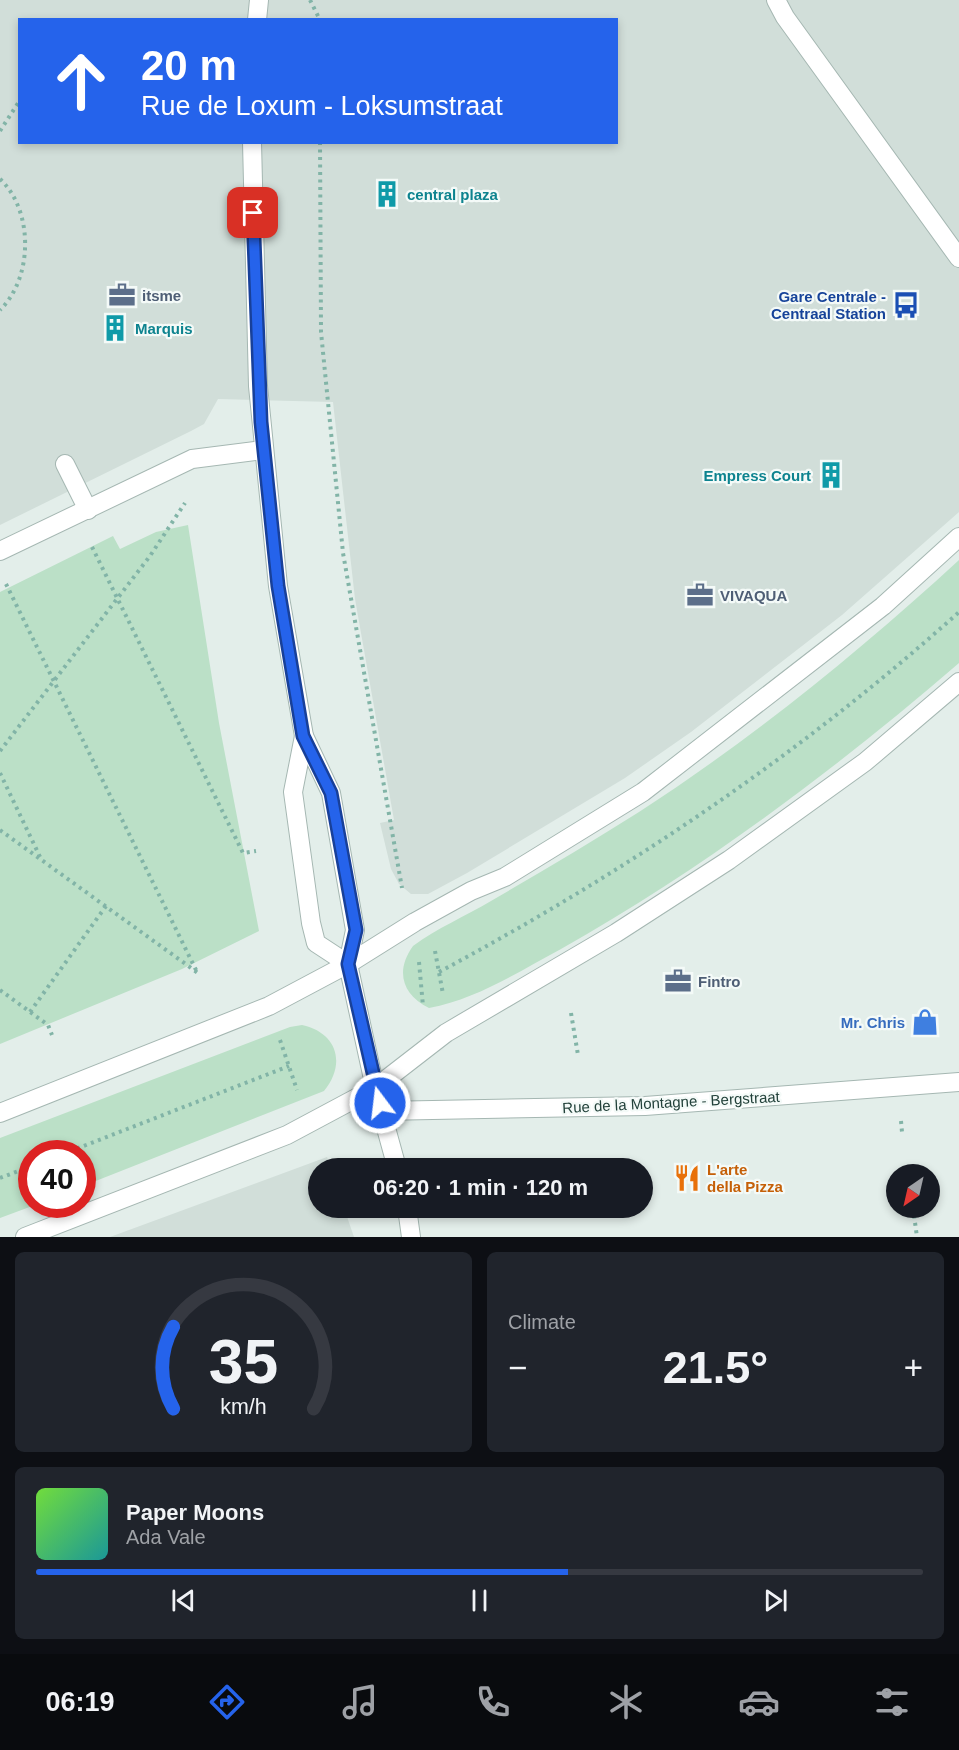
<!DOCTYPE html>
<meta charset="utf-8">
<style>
body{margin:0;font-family:Helvetica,sans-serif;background:#20242c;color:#f1f3f6;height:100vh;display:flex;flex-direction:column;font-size:22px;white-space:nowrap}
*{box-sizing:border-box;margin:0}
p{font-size:20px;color:#9ea1a6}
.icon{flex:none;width:33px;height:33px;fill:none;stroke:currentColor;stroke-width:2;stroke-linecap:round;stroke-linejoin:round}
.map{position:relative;height:1237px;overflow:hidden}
.drawer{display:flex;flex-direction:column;gap:15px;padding:15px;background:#0d0f14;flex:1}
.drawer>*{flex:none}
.hud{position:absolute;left:18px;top:18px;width:600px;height:126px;border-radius:0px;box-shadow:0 3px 9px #0003;background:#2563eb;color:#fff;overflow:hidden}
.needle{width:39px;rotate:214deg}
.tools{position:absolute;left:886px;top:1164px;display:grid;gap:12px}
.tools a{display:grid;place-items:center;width:54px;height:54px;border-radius:50%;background:#171b24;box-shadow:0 3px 9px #0003;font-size:30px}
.speed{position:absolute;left:18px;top:1140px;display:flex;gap:12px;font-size:30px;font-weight:700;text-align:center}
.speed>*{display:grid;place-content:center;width:78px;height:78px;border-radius:50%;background:#171b24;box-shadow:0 3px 9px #0003;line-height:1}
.speed .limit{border:9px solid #d22;background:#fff;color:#111}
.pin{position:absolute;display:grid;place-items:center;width:51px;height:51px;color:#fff;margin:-26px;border-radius:12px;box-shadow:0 3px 9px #0006}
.me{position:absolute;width:66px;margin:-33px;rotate:345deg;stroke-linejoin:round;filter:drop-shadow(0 0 4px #0008)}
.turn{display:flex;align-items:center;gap:21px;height:126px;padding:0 24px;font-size:27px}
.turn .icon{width:78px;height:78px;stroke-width:2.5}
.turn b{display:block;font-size:42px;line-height:51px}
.big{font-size:45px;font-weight:700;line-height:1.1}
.drawer .card{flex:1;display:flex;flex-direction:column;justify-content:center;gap:9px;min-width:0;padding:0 21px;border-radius:9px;background:#20242c}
.drawer .dial{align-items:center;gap:0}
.dial svg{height:156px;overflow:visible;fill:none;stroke:#363941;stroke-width:7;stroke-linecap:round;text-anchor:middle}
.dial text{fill:#f1f3f6;stroke:none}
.song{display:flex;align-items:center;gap:18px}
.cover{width:72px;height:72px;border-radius:9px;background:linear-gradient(135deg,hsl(100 70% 55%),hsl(180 70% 35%))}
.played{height:6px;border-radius:3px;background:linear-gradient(90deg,#2563eb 60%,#363941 60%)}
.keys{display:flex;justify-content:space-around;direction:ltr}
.heat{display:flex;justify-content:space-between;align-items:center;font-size:33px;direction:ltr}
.drawer .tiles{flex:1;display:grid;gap:15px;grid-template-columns:1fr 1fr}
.card:last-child{grid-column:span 2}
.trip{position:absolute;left:308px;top:1158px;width:345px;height:60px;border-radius:30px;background:#171b24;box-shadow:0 3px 9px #0003;font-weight:700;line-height:60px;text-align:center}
.menu{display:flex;height:96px;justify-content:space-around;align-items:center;background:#090b0e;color:#9ea1a6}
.menu .icon{width:42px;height:42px}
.menu .current{color:#2563eb}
.menu b{font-size:27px;color:#f1f3f6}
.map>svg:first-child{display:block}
.built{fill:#d1ded9;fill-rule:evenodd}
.green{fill:#bbe0c7}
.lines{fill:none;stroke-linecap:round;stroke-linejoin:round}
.service-casing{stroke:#a5b7b2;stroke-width:20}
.minor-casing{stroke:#a5b7b2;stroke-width:20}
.tertiary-casing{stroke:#a5b7b2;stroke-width:20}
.path{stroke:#82b4a7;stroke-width:4;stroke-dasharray:3 4.5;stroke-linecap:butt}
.service{stroke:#fff;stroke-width:18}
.minor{stroke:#fff;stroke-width:18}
.tertiary{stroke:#fff;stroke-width:18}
.route-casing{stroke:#184099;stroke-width:15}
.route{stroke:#2563eb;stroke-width:10}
.labels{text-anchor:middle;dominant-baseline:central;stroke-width:4.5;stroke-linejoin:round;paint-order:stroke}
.culture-label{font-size:15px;font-weight:bold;fill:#0d838f;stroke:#f4faf8;text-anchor:start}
.service-label{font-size:15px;font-weight:bold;fill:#4e5e75;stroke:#f4faf8;text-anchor:start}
.transit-label{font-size:15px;font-weight:bold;fill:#164399;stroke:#f4faf8;text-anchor:end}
.shop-label{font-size:15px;font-weight:bold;fill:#366cbe;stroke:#f4faf8;text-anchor:end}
.street-label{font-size:15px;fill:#22413a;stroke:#f4faf8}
.food-label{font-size:15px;font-weight:bold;fill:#c56008;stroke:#f4faf8;text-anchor:start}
</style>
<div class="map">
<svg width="959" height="1237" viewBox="0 0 959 1237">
<rect width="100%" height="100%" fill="#e3eeea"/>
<g class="built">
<path d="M0 0H959V512L842 615 691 732 625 778 467 873 428 894H411L399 884 391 869 380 823 394 820 355 599 333 402 218 399 204 424 191 431 0 525ZM20 20H616V142H20Z"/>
<path d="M327 1157 331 1168H318V1208H344L354 1237H110Z"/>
</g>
<g class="green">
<path d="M188 525 219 723 259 931 182 969 0 1044V592L113 536 120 549 156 532Z"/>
<path d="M959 560V663C836 769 703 869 561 949 518 972 477 999 429 1008 402 995 395 971 413 946 437 928 466 916 491 901 541 872 590 843 639 812 753 738 859 652 959 560Z"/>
<path d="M302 1025C338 1033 346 1064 324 1091L83 1186 82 1154H32V1204L35 1205 0 1218V1138L290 1027Z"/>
</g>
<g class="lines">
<defs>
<path id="service" d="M65 464 88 510"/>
<g id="minor">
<path d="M776 0 785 17 959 258"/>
<path d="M0 551 192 459 263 450"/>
<path d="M348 964 415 922 471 891 505 877 643 792 883 606 959 537"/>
<path d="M375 1088 446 1033 616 933 729 860 865 762 959 682"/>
<path d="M381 1111 645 1106 959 1082"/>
</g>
<g id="tertiary">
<path d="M257 20 259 0"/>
<path d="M252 142 258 386 278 586 304 736 331 793 355 930 348 964 375 1088 397 1168"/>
<path d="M304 736 293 792 311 923 316 943 348 964"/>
<path d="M0 1113 269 1006 348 964"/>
<path d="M407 1208 411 1237"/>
<path d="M25 1237 287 1135 375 1088"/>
</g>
</defs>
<use href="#service" class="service-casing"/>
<use href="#minor" class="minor-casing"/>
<use href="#tertiary" class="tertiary-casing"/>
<g class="path">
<path d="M310 0 320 20"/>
<path d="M0 131 20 100"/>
<path d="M320 142 321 332 343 553 402 888"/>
<path d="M0 179C34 211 33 278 0 310"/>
<path d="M92 547 243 853 256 851"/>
<path d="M6 584 198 974"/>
<path d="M0 751 150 556 185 503"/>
<path d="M0 773 41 859"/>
<path d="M0 830 198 973"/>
<path d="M435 951 443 994"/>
<path d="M419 962 423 1006"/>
<path d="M439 972C626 872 801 754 959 612"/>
<path d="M0 990 48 1025 52 1035"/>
<path d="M30 1012 106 906"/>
<path d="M571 1013 578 1055"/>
<path d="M280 1040 297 1090"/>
<path d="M901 1121 902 1132"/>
<path d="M63 1154 289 1066"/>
<path d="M443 1164V1168"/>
<path d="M0 1178 32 1166"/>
<path d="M913 1208 917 1237"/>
</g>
<use href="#service" class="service"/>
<use href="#minor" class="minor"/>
<use href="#tertiary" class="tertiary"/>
</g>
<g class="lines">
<defs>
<path id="route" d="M253 213 261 422 278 586 303 736 331 793 356 930 348 964 380 1103"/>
</defs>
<use href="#route" class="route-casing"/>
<use href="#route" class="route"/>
</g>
<defs>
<symbol id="building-bare" viewBox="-9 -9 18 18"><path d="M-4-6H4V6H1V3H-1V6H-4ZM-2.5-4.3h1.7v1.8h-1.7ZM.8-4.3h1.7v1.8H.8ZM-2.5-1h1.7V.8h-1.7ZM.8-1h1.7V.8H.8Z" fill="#0f9aa8" stroke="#f4faf8" stroke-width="2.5" paint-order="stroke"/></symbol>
<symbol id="office-bare" viewBox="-9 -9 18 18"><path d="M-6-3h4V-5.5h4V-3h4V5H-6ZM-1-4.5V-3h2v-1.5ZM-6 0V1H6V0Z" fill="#5c6f8a" stroke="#f4faf8" stroke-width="2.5" paint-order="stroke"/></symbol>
<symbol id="bus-bare" viewBox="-9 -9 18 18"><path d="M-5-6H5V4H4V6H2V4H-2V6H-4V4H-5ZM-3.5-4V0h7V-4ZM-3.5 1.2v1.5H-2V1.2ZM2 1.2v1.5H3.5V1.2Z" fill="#1a4fb4" stroke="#f4faf8" stroke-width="2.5" paint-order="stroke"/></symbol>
<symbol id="shop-bare" viewBox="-9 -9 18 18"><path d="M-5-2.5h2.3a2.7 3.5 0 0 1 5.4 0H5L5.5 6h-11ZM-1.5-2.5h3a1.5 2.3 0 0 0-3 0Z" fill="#3f7fe0" stroke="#f4faf8" stroke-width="2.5" paint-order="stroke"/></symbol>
<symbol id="restaurant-bare" viewBox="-9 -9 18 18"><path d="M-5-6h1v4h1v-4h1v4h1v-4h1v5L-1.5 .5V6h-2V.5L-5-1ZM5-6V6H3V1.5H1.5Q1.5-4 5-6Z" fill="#e8710a" stroke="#f4faf8" stroke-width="2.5" paint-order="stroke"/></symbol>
</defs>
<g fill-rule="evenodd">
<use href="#building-bare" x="368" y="175" width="38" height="38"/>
<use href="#office-bare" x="103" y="276" width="38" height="38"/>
<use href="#bus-bare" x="887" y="286" width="38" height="38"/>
<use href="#building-bare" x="96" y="309" width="38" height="38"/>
<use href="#building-bare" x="812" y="456" width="38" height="38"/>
<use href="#office-bare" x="681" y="576" width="38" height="38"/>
<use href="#office-bare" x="659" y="962" width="38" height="38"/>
<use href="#shop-bare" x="906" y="1003" width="38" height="38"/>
<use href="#restaurant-bare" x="668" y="1159" width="38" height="38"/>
</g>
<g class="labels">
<g class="culture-label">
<text x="407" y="194">central plaza</text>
<text x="135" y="328">Marquis</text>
<text x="811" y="475" text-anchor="end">Empress Court</text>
</g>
<g class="service-label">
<text x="142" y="295">itsme</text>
<text x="720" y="595">VIVAQUA</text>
<text x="698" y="981">Fintro</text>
</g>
<g class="transit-label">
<text x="886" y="296">Gare Centrale -<tspan x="886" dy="17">Centraal Station</tspan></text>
</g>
<g class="shop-label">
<text x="905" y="1022">Mr. Chris</text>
</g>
<g class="street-label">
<text transform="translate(671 1102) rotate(-3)">Rue de la Montagne - Bergstraat</text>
</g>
<g class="food-label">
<text x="707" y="1169">L'arte<tspan x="707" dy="17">della Pizza</tspan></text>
</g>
</g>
</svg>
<div class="tools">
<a><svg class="needle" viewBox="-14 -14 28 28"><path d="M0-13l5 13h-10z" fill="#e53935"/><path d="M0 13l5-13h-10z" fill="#9ea1a6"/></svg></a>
</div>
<div class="speed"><div class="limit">40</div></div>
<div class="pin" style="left:253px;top:213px;background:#d93025"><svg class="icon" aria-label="arrive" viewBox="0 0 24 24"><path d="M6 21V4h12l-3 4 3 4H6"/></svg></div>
<svg class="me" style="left:380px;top:1103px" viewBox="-20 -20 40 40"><circle r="17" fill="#2563eb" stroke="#fff" stroke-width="3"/><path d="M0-11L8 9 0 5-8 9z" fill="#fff"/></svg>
<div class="trip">06:20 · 1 min · 120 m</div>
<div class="hud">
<div class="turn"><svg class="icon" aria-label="ahead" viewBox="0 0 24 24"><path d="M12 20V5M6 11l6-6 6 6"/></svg><div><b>20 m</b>Rue de Loxum - Loksumstraat</div></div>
</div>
</div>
<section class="drawer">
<div class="tiles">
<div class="card dial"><svg viewBox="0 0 100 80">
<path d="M14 69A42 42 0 1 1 86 69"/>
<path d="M14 69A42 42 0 0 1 14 27" stroke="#2563eb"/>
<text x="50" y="56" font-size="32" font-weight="700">35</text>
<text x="50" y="72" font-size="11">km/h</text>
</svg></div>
<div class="card"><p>Climate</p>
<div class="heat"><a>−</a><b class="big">21.5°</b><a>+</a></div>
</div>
<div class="card">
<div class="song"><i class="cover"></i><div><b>Paper Moons</b><p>Ada Vale</p></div></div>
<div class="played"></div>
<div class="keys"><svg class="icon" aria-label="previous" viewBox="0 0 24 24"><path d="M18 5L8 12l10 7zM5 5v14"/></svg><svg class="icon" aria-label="pause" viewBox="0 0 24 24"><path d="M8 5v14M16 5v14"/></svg><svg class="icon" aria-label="next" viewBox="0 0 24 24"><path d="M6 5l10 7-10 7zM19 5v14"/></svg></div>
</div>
</div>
</section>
<nav class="menu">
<b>06:19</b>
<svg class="icon current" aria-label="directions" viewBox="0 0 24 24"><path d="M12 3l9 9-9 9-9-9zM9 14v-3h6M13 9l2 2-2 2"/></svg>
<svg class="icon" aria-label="music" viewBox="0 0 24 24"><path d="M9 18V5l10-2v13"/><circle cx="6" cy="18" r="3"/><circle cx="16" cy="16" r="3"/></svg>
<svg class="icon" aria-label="phone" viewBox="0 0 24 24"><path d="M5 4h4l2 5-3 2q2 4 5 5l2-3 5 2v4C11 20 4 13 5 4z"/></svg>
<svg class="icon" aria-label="climate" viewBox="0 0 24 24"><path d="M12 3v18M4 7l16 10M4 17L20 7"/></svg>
<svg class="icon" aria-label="car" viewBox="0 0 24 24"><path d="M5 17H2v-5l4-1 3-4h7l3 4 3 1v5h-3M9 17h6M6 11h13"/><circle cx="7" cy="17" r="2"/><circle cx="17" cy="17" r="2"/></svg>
<svg class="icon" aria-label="filters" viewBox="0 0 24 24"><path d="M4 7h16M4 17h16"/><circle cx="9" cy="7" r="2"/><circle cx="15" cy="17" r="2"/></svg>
</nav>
